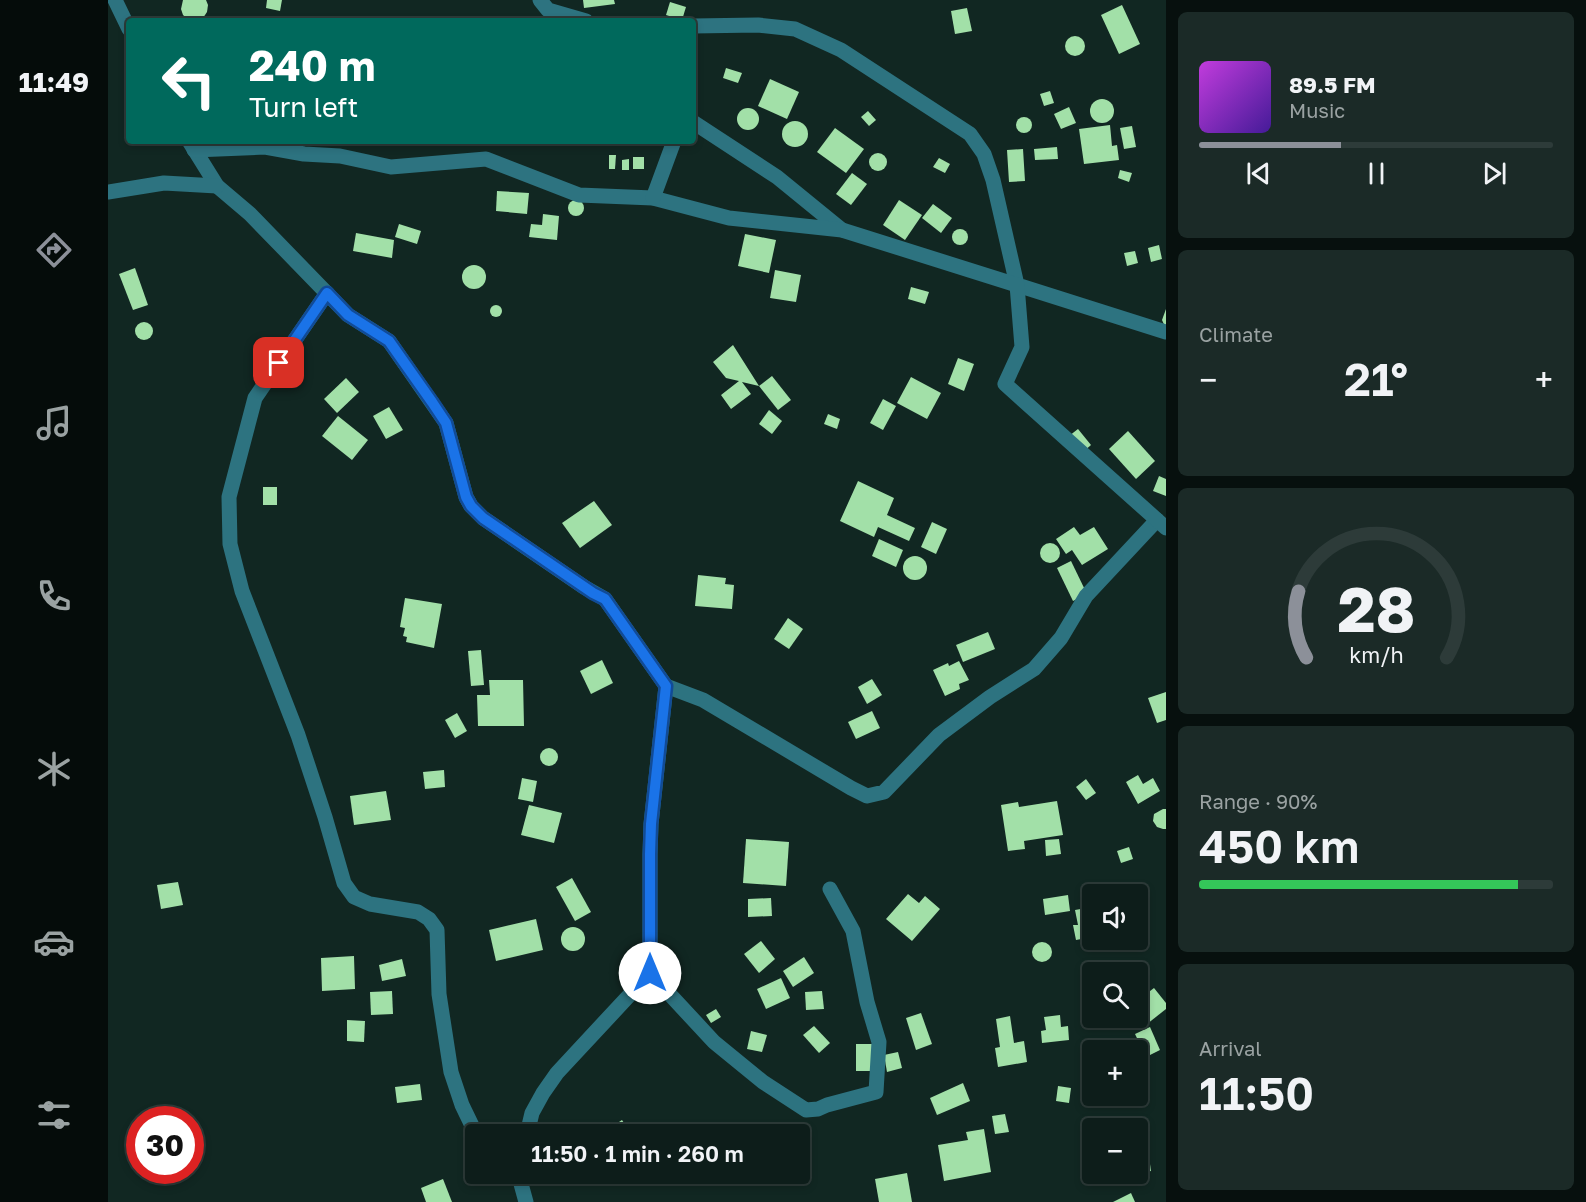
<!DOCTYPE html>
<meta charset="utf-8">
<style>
body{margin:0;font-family:"Golos Text",sans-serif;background:#1b2a27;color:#f1f3f6;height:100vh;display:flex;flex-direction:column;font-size:22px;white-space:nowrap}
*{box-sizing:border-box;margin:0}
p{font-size:20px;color:#9aa2a2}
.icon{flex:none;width:33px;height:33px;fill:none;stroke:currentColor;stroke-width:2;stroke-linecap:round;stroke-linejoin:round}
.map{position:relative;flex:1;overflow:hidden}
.drawer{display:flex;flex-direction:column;gap:12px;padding:12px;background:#07100e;width:420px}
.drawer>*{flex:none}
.banner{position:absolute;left:18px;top:18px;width:570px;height:126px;border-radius:6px;box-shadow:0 3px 9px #0003,0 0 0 2px #2d3b39;background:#00695c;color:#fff;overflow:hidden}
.fabs{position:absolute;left:974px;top:884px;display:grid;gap:12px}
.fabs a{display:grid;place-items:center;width:66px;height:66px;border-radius:6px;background:#0d1d1a;box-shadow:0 3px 9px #0003,0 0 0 2px #2d3b39;font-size:30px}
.speed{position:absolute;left:18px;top:1106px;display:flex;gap:12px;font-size:30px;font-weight:700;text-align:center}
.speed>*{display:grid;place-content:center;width:78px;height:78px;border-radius:50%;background:#0d1d1a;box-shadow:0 3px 9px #0003,0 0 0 2px #2d3b39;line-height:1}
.speed .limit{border:9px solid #d22;background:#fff;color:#111}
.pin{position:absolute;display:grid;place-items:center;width:51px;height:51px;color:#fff;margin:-26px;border-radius:12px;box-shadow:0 3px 9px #0006}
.me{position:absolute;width:66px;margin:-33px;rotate:0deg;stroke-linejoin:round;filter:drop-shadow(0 0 4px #0008)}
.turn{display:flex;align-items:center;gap:21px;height:126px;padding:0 24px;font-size:27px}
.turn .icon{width:78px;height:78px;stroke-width:2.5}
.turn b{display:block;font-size:42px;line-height:51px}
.big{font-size:45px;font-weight:600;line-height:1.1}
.drawer .tile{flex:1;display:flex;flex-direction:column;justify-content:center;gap:9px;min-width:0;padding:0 21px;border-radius:9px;background:#1b2a27}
.drawer .dial{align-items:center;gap:0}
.dial svg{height:156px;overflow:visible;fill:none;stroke:#2d3b39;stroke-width:7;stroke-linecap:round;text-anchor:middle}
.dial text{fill:#f1f3f6;stroke:none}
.song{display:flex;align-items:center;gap:18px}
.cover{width:72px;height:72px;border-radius:9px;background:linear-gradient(135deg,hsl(290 70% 55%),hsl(260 70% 35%))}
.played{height:6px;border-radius:3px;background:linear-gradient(90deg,#8c9099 40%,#2d3b39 40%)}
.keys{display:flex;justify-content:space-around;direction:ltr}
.heat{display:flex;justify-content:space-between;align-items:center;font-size:33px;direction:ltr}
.charge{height:9px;border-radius:4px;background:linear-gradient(90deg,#34c759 90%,#2d3b39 0)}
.trip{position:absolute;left:357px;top:1124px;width:345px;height:60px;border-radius:6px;background:#0d1d1a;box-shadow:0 3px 9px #0003,0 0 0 2px #2d3b39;font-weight:600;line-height:60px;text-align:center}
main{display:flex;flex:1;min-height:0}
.tabs{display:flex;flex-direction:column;width:108px;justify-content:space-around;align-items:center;background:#050c0a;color:#9aa2a2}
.tabs .icon{width:42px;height:42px}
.tabs .selected{color:#8c9099}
.tabs b{font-size:27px;color:#f1f3f6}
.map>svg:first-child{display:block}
.building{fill:#a2e0a8}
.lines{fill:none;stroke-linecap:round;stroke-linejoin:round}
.minor{stroke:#2d7380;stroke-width:15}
.route-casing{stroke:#114b97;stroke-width:15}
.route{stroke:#1a73e8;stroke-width:10}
</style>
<main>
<nav class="tabs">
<b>11:49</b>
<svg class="icon selected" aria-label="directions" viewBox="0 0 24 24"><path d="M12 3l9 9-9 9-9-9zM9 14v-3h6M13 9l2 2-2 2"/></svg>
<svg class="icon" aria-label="music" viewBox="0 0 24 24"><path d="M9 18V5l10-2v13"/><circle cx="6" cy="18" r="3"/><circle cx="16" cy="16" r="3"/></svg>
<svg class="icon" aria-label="phone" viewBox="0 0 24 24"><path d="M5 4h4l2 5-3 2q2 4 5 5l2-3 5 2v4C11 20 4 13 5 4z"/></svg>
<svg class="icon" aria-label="climate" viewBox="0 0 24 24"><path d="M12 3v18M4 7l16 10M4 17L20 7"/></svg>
<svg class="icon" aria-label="car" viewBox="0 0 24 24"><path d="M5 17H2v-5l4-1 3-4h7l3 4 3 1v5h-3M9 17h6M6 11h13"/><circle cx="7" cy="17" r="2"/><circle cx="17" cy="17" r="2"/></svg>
<svg class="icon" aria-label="filters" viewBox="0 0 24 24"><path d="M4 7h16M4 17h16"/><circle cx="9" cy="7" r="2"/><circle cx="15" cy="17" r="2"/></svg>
</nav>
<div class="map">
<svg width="1058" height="1202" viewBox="0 0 1058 1202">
<rect width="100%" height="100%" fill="#112722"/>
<g class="building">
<path d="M75 0H98L100 5 99 12 95 18 88 20H81L75 15 73 9Z"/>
<path d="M159 0H174L172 11 158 8Z"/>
<path d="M475 0H506L507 4 476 8Z"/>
<path d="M562 2 578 7 574 20 558 15Z"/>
<path d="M1014 5 1032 44 1011 54 993 15Z"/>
<path d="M859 8 864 31 847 34 843 11Z"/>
<path d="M396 16H402L407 21H390L391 18Z"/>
<circle cx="967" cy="46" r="10"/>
<path d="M618 68 634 73 630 83 615 78Z"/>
<path d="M662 79 691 92 679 119 650 106Z"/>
<path d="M942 91 946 103 936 106 932 94Z"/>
<circle cx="994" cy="111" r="12"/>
<path d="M961 107 968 123 953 129 946 114Z"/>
<circle cx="640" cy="119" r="11"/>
<path d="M760 111 768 120 761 126 753 117Z"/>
<circle cx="916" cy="125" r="8"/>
<circle cx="687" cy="134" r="13"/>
<path d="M1002 125 1004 146 1009 145 1011 160 976 164 971 129Z"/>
<path d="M1024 126 1028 147 1016 149 1012 128Z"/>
<path d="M727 128 756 149 738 173 709 152Z"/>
<path d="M949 147 950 159 927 160 926 149Z"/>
<path d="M915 149 917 181 901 182 899 150Z"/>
<circle cx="770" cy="162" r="9"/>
<path d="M501 155H508L507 169H501Z"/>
<rect x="525" y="157" width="11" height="12"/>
<path d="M831 158 842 164 837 173 825 167Z"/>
<path d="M521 159V170H514V160Z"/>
<path d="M1012 170 1024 173 1021 182 1010 178Z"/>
<path d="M744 173 759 184 743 205 728 194Z"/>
<path d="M389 191 421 193 419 214 388 211Z"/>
<path d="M791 200 814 215 797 240 775 225Z"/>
<circle cx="468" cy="208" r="8"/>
<path d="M825 204 844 218 833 233 814 218Z"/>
<path d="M435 214 451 216 449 240 421 237 423 224 434 225Z"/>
<path d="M291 224 313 231 309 244 287 237Z"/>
<circle cx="852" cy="237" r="8"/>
<path d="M248 233 286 240 284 258 245 251Z"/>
<path d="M637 234 668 240 661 273 630 266Z"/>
<path d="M1051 245 1054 259 1043 262 1040 248Z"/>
<path d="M1027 251 1030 263 1019 266 1016 253Z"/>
<circle cx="366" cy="277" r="12"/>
<path d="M27 268 40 305 25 310 11 274Z"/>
<path d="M667 270 693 275 688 302 662 298Z"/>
<path d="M803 287 821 292 817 304 800 299Z"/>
<circle cx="388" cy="311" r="6"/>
<path d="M1058 309V329L1054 320Z"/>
<circle cx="36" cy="331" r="9"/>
<path d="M625 345 651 386 634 382 643 394 623 409 613 395 631 381 618 378 605 362Z"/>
<path d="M850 358 866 364 856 391 840 384Z"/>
<path d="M664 376 683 400 670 410 651 386Z"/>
<path d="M803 377 833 393 819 419 789 403Z"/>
<path d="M238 378 251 392 229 413 216 399Z"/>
<path d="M775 399 788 406 775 430 762 423Z"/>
<path d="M281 407 295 430 278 439 265 416Z"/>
<path d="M661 410 674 421 664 434 651 424Z"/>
<path d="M720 414 732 419 729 429 716 424Z"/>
<path d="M230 416 260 440 244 460 214 436Z"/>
<path d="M970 429 983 445 975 452 961 436Z"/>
<path d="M1020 431 1047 461 1028 479 1001 449Z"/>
<path d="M1051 476 1058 479V496L1045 491Z"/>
<path d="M750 481 786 498 779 515 807 528 801 541 770 527 766 537 732 521Z"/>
<rect x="155" y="487" width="14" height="18"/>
<path d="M486 501 504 525 472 548 454 523Z"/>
<path d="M824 522 839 529 828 554 813 547Z"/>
<path d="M966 527 972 535 986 527 1000 549 974 565 964 550 958 554 948 539Z"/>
<path d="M771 539 795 550 788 567 764 556Z"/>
<circle cx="942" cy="553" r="10"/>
<circle cx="807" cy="568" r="12"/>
<path d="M963 561 979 594 965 601 949 568Z"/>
<path d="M590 575 618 578 617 584 626 585 624 609 587 606Z"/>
<path d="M297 598 334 604 326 648 298 642 299 637 295 636 297 628 292 627Z"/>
<path d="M680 618 695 629 681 649 666 639Z"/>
<path d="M880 632 887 649 855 662 848 645Z"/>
<path d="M373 650 376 685 363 686 360 651Z"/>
<path d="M494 660 505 683 483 694 472 671Z"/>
<path d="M851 661 861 680 851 684 852 689 837 696 825 670 840 663 841 666Z"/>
<path d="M764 679 774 695 759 704 750 687Z"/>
<path d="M381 680H415L416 726H370L369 695H382Z"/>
<path d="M1058 692V720L1049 723 1040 698Z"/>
<path d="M764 711 772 728 748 739 740 722Z"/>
<path d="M349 713 359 731 347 738 337 720Z"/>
<circle cx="441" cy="757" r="9"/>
<path d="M336 770 337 787 317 789 315 772Z"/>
<path d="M1030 775 1035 784 1045 778 1052 791 1030 804 1018 782Z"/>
<path d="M414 778 429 781 425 802 410 799Z"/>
<path d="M978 779 988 793 978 800 968 787Z"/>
<path d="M278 791 283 820 246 825 242 796Z"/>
<path d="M949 801 955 835 916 841 917 849 900 851 893 805 910 802 911 807Z"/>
<path d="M421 805 454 813 446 843 413 835Z"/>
<path d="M1055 809H1058V829H1055L1049 827 1045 821 1046 814Z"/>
<path d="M638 839 681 842 678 886 635 883Z"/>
<path d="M951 839 953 854 938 856 937 840Z"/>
<path d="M1021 847 1025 859 1013 863 1009 851Z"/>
<path d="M464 878 483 912 467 921 448 887Z"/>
<path d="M70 882 75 905 53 909 49 885Z"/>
<path d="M800 894 811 903 817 896 832 909 804 941 778 919Z"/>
<path d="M960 895 962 911 937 915 935 899Z"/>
<path d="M663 898 664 916 640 917V899Z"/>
<path d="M984 907V937L968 940 965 925H970L967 910Z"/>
<path d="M428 919 435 950 388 961 381 930Z"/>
<circle cx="465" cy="939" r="12"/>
<circle cx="1005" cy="945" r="7"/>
<path d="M653 941 667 959 651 973 636 954Z"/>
<circle cx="934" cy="952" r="10"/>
<path d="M246 956 247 989 214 991 213 958Z"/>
<path d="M696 957 706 973 685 987 675 971Z"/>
<path d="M294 959 298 976 274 981 271 965Z"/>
<path d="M673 978 682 998 658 1009 649 989Z"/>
<path d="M1046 988 1058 1003V1009L1039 1024 1029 1010V1001Z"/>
<path d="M284 991 285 1014 263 1015 262 992Z"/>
<path d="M714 991 716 1009 698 1010 697 992Z"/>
<path d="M608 1009 613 1017 603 1023 598 1015Z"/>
<path d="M813 1013 824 1044 808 1050 798 1018Z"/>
<path d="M952 1015 953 1027 960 1026 961 1040 934 1043 933 1031 938 1030 936 1017Z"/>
<path d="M902 1016 906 1043 916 1041 919 1062 890 1067 887 1048 892 1047 888 1019Z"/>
<path d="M239 1020 257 1021 256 1042 239 1041Z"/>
<path d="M706 1026 722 1043 711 1053 695 1035Z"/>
<path d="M1042 1027 1052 1050 1038 1057 1027 1034Z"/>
<path d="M643 1031 659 1035 654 1052 639 1049Z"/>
<rect x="748" y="1044" width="18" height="27"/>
<path d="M790 1052 794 1068 779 1072 776 1055Z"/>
<path d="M855 1083 862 1101 829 1115 822 1098Z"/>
<path d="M312 1084 314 1100 289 1103 287 1087Z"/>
<path d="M950 1086 963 1088 961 1103 948 1101Z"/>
<path d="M897 1114 901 1132 887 1134 884 1116Z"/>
<path d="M514 1120 523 1134H510L505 1126Z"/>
<path d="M876 1129 883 1172 836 1181 830 1145 860 1140 858 1132Z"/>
<path d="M1041 1157 1043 1171 1029 1174V1158Z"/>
<path d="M799 1173 804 1202H771L767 1179Z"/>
<path d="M1008 1173H1025V1174L1009 1177Z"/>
<path d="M335 1179 344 1202H318L313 1188Z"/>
<path d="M1023 1193 1027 1202H1005Z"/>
</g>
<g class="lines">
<g class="minor">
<path d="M7 0 21 29"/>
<path d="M432 0 440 10 478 21"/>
<path d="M585 26 650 25 687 29 733 50 862 134 876 154 885 180 909 285 1058 332"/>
<path d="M585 122 669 177 734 230"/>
<path d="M81 141 109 186 142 214 240 315 281 341 338 423 358 497 363 506 375 518 476 587 497 599 558 686 595 700 743 788 759 796 776 792 831 735 882 697 926 669 953 638 978 596 1049 520"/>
<path d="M86 150 157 147 196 154 232 156 283 167 378 159 471 195 545 198 621 218 734 230 909 285 914 347 897 384 1058 528"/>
<path d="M0 192 56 183 109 186"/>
<path d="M545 198 566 141"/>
<path d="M219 293 147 398 121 497 122 544 134 591 190 735 217 817 236 883 246 897 262 904 310 912 321 919 329 930 331 994 343 1072 354 1105 368 1134"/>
<path d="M558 686 543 824 542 854V973L606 1042 655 1082 698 1110 710 1109 719 1105 768 1092 771 1042 759 1002 745 931 722 889"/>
<path d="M419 1134 424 1113 435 1093 449 1073 542 973"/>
<path d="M410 1173 418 1202"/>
</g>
</g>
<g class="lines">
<defs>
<path id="route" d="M171 363 219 293 240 315 281 341 324 402 338 423 358 497 363 506 375 518 485 593 497 599 558 686 543 824 542 854V973"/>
</defs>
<use href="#route" class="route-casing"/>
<use href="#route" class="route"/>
</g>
</svg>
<div class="fabs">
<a><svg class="icon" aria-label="sound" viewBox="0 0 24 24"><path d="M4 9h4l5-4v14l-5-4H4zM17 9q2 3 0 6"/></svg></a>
<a><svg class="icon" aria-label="search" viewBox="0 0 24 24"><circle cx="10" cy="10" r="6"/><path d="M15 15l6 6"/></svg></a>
<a>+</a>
<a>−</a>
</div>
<div class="speed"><div class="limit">30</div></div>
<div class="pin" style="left:171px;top:363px;background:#d93025"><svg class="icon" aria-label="arrive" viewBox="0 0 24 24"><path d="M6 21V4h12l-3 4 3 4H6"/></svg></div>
<svg class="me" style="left:542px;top:973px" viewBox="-20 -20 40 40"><circle r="19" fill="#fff"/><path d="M0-13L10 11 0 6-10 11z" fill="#1a73e8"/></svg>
<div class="trip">11:50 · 1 min · 260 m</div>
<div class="banner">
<div class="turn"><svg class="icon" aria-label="left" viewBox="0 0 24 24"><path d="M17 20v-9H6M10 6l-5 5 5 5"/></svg><div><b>240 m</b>Turn left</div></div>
</div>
</div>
<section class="drawer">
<div class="tile">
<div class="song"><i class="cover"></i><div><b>89.5 FM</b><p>Music</p></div></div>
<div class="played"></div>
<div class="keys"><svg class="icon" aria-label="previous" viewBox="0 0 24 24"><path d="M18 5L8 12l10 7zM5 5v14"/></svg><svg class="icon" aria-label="pause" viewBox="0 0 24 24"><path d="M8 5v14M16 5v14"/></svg><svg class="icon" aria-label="next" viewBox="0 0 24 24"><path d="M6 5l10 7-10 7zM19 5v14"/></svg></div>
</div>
<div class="tile"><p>Climate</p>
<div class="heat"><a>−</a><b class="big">21°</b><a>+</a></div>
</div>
<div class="tile dial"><svg viewBox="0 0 100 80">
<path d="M14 69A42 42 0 1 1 86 69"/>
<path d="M14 69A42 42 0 0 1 10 35" stroke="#8c9099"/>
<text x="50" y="56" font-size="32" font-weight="700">28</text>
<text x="50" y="72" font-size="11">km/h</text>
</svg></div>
<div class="tile"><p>Range · 90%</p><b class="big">450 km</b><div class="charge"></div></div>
<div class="tile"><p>Arrival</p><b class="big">11:50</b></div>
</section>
</main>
